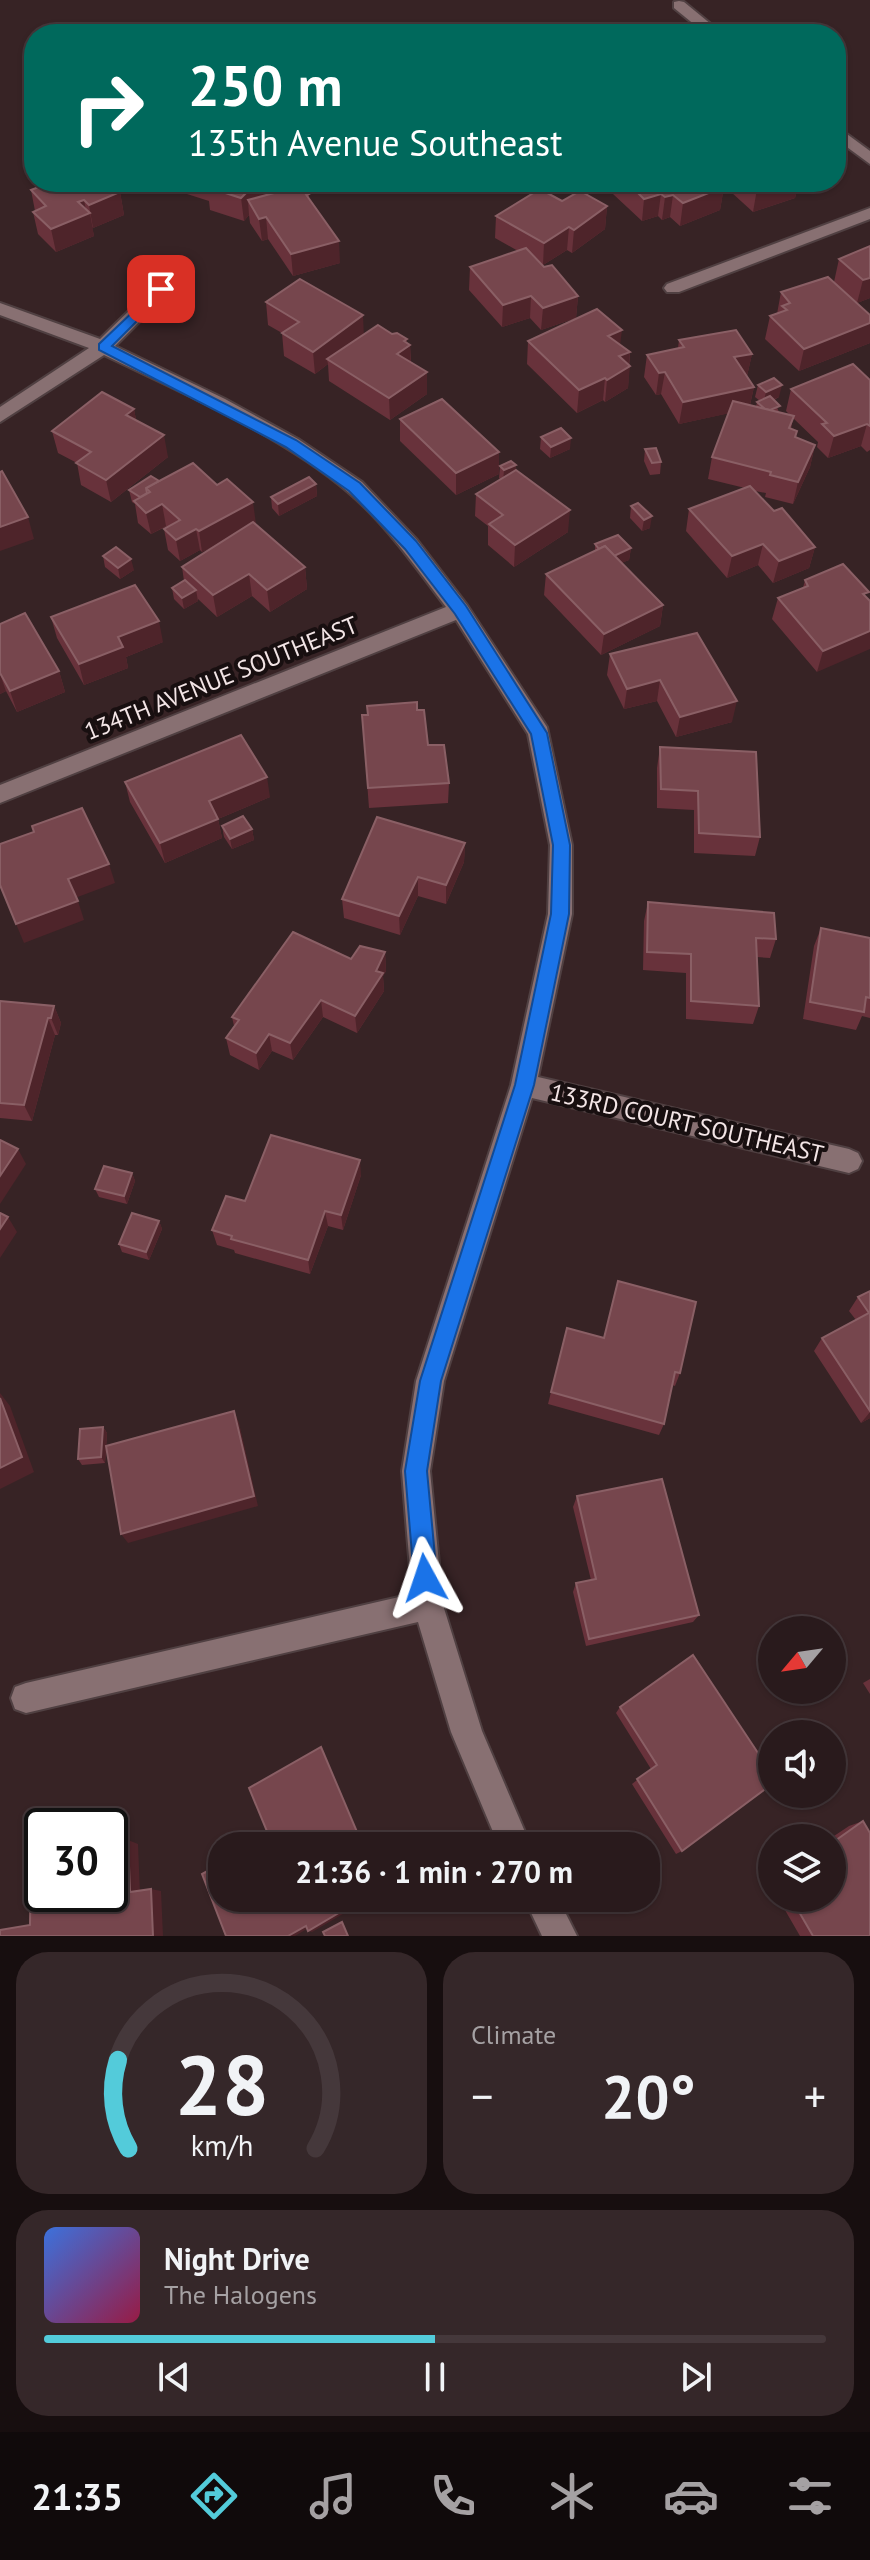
<!DOCTYPE html>
<meta charset="utf-8">
<style>
body{margin:0;font-family:"PT Sans",sans-serif;background:#352729;color:#f1f3f6;height:100vh;display:flex;flex-direction:column;font-size:30px;white-space:nowrap}
*{box-sizing:border-box;margin:0}
p{font-size:26px;color:#a5a1a3}
.icon{flex:none;width:44px;height:44px;fill:none;stroke:currentColor;stroke-width:2;stroke-linecap:round;stroke-linejoin:round}
.map{position:relative;height:1936px;overflow:hidden}
.drawer{display:flex;flex-direction:column;gap:16px;padding:16px;background:#170e0f;flex:1}
.drawer>*{flex:none}
.guide{position:absolute;left:24px;top:24px;width:822px;height:168px;border-radius:32px;box-shadow:0 2px 6px #0004,0 0 0 2px #45383b;background:#00695c;color:#fff;overflow:hidden}
.needle{width:52px;rotate:241deg}
.tools{position:absolute;left:758px;top:1616px;display:grid;gap:16px}
.tools a{display:grid;place-items:center;width:88px;height:88px;border-radius:50%;background:#291a1c;box-shadow:0 2px 6px #0004,0 0 0 2px #45383b;font-size:40px}
.speed{position:absolute;left:24px;top:1808px;display:flex;gap:16px;font-size:40px;font-weight:700;text-align:center}
.speed>*{display:grid;place-content:center;width:104px;height:104px;border-radius:50%;background:#291a1c;box-shadow:0 2px 6px #0004,0 0 0 2px #45383b;line-height:1}
.speed .limit{border:4px solid #111;border-radius:12px;background:#fff;color:#111}
.pin{position:absolute;display:grid;place-items:center;width:68px;height:68px;color:#fff;margin:-34px;border-radius:16px;box-shadow:0 4px 12px #0006}
.me{position:absolute;width:88px;margin:-44px;rotate:355deg;stroke-linejoin:round;filter:drop-shadow(0 0 6px #0008)}
.turn{display:flex;align-items:center;gap:28px;height:168px;padding:0 32px;font-size:36px}
.turn .icon{width:104px;height:104px;stroke-width:2.5}
.turn b{display:block;font-size:56px;line-height:68px}
.big{font-size:60px;font-weight:700;line-height:1.1}
.drawer .tile{flex:1;display:flex;flex-direction:column;justify-content:center;gap:12px;min-width:0;padding:0 28px;border-radius:32px;background:#352729}
.drawer .dial{align-items:center;gap:0}
.dial svg{height:208px;overflow:visible;fill:none;stroke:#45383b;stroke-width:7;stroke-linecap:round;text-anchor:middle}
.dial text{fill:#f1f3f6;stroke:none}
.song{display:flex;align-items:center;gap:24px}
.cover{width:96px;height:96px;border-radius:12px;background:linear-gradient(135deg,hsl(220 70% 55%),hsl(340 70% 35%))}
.played{height:8px;border-radius:4px;background:linear-gradient(90deg,#53cbda 50%,#45383b 50%)}
.keys{display:flex;justify-content:space-around;direction:ltr}
.heat{display:flex;justify-content:space-between;align-items:center;font-size:44px;direction:ltr}
.drawer .tiles{flex:1;display:grid;gap:16px;grid-template-columns:1fr 1fr}
.tile:last-child{grid-column:span 2}
.trip{position:absolute;left:208px;top:1832px;width:452px;height:80px;border-radius:32px;background:#291a1c;box-shadow:0 2px 6px #0004,0 0 0 2px #45383b;font-weight:700;line-height:80px;text-align:center}
.tabs{display:flex;height:128px;justify-content:space-around;align-items:center;background:#100a0b;color:#a5a1a3}
.tabs .icon{width:56px;height:56px}
.tabs .current{color:#53cbda}
.tabs b{font-size:36px;color:#f1f3f6}
.map>svg:first-child{display:block}
.lines{fill:none;stroke-linecap:round;stroke-linejoin:round}
.minor-casing{stroke:#504042;stroke-width:4}
.minor{fill:#887072;fill-rule:evenodd}
.wall{fill:#68323b}
.shaded-wall{fill:#4e242a}
.building{fill:#76464d;stroke:#8a5f65;stroke-width:2}
.route{fill:#1a73e8;stroke:#114b97;stroke-width:2}
.labels{text-anchor:middle;dominant-baseline:central;stroke-width:8;stroke-linejoin:round;paint-order:stroke}
.street-label{font-size:24px;fill:#f3e5e6;stroke:#180f10}
</style>
<div class="map">
<svg width="870" height="1936" viewBox="0 0 870 1936">
<rect width="100%" height="100%" fill="#372325"/>
<g class="lines">
<defs>
<g id="minor">
<path d="M679 1 684 2 723 34H706L674 8V2Z"/>
<path d="M836 126 870 151V164L836 139Z"/>
<path d="M870 208V219L679 292H667L664 288 667 284Z"/>
<path d="M181 265 190 270 187 274 115 346 225 399 298 439 362 482 417 540 467 605 547 727 572 845V914L538 1077 849 1149 858 1153 862 1161 858 1169 849 1173 532 1098 444 1381 430 1471 443 1605 482 1731 531 1846H499L451 1732 418 1622 26 1713 15 1709 11 1698 15 1687 26 1683 412 1594 402 1471 416 1381 511 1085 548 914 550 845 528 734 456 620 0 803V785L446 607C416 568 386 524 348 492 281 435 183 393 104 355L0 422V407L89 348 0 315V303L100 339 175 266Z"/>
<path d="M524 1898H558L577 1936H542Z"/>
</g>
</defs>
<use href="#minor" class="minor-casing"/>
<use href="#minor" class="minor"/>
</g>
<g class="wall">
<path d="M185 182H274L275 189 271 192 309 194V199L340 263 293 276 268 239 262 241 250 223 249 215 244 221 210 210 209 201 187 194Z"/>
<path d="M614 182H718L724 187 720 210 680 226 670 217 662 220 658 216 642 221 613 194Z"/>
<path d="M720 182H799L795 198 753 212Z"/>
<path d="M31 190 120 192 124 215 93 228 92 227 94 236 56 252 38 234 33 212 35 211Z"/>
<path d="M562 201 607 206 605 229 572 253 567 250 543 265 541 264 578 296 576 318 541 330 530 318 502 327 469 290 470 267 518 251 495 238 496 216Z"/>
<path d="M870 246V298L857 303 834 282 839 259Z"/>
<path d="M781 292 870 315V343L799 371 765 339 770 316 777 314Z"/>
<path d="M266 302 364 335 392 334 407 339V343L410 345 411 362 427 394 390 420 329 381 328 364 315 374 284 356 282 333 268 325Z"/>
<path d="M679 340 752 354 747 376 754 387 750 405 756 407 757 402 760 401 755 397 758 385 779 397 774 400 779 412 789 414 786 411 791 389 870 380V450L867 452 861 446 828 458 817 447 818 442 793 418 791 429 797 431 796 438 815 445 810 467 793 504 765 497 766 493 755 491 774 511 815 547 809 568 773 583 758 565 727 578 686 531 689 509 745 488 708 479 712 457 729 413 679 424 661 394 656 395 644 377 647 355 678 348Z"/>
<path d="M528 341 620 345 630 352 628 388 605 402 603 400 577 413 527 364Z"/>
<path d="M134 409 136 420 168 457 111 502 81 485 77 463 58 453 52 431Z"/>
<path d="M400 419 499 452V474L456 495 400 441Z"/>
<path d="M541 437 570 449 550 458 540 449Z"/>
<path d="M645 449 661 462 660 474 650 475 644 461Z"/>
<path d="M516 465 515 470 568 532 514 567 488 545V526L475 516 476 494 500 479 499 478 500 466Z"/>
<path d="M159 481 256 524 305 567 307 589 270 612 252 596 217 617 198 599V601L184 609 174 599 172 588 184 581 182 567 218 544 202 552 200 550 180 561 168 550 164 529 167 526 151 534 138 523 135 504 132 502 129 490Z"/>
<path d="M316 484 317 496 279 516 272 508 271 497Z"/>
<path d="M638 503 650 528 642 531 630 518 631 506Z"/>
<path d="M595 544 631 548 629 560 621 563 663 605 660 626 601 655 544 595 546 574 595 551Z"/>
<path d="M103 556 134 570 120 579 105 567Z"/>
<path d="M805 580 867 598 817 672 772 619 778 598 803 588Z"/>
<path d="M51 617 163 642 126 657 128 668 84 685 57 638Z"/>
<path d="M0 624 59 671 65 692 17 712 6 691 0 694Z"/>
<path d="M697 633 732 722 676 737 657 701 624 709 607 675 610 654Z"/>
<path d="M417 710 428 745 449 783 448 803 369 808 362 715Z"/>
<path d="M660 747 760 837 755 856 694 853V810L657 808V768Z"/>
<path d="M125 782 270 797 218 819 222 838 165 863 130 802Z"/>
<path d="M222 826 252 829 254 840 232 849 224 837Z"/>
<path d="M465 843 464 862 446 904 418 896 400 935 344 918 342 899Z"/>
<path d="M648 902 776 939 770 958 757 957 759 1006 753 1024 686 1019V973L643 970 644 921Z"/>
<path d="M821 928 870 938V1018L862 1016 856 1030 803 1019 814 946Z"/>
<path d="M385 952 386 971 383 976 384 991 357 1033 323 1017 293 1060 272 1051 259 1070 230 1055 226 1038 234 1026 232 1017 351 959Z"/>
<path d="M0 1001 54 1006 61 1023 58 1035H55L32 1121 0 1118Z"/>
<path d="M132 1173 135 1181 127 1204 99 1197 95 1189Z"/>
<path d="M361 1175 343 1230 328 1226 310 1274 235 1253 234 1250 217 1245 212 1230 245 1201Z"/>
<path d="M159 1221 162 1229 149 1260 122 1252 119 1244Z"/>
<path d="M870 1291V1418L861 1423 814 1351 822 1338 856 1320 849 1311 858 1297Z"/>
<path d="M567 1328 680 1373 675 1386 672 1385 664 1424 659 1435 548 1404Z"/>
<path d="M103 1427 107 1433 105 1463 82 1465 78 1459Z"/>
<path d="M577 1496 699 1615 693 1622 586 1646 573 1592 576 1583 591 1580 573 1507Z"/>
<path d="M693 1655 682 1851 676 1854 632 1784 651 1769 616 1713 620 1707Z"/>
<path d="M870 1679V1694L863 1683Z"/>
<path d="M863 1821 870 1936H800L778 1898H832L831 1838 849 1826Z"/>
<path d="M772 1878V1888L768 1881Z"/>
</g>
<g class="shaded-wall">
<path d="M257 182H274L275 189 254 210 248 200 249 215 244 221 241 198Z"/>
<path d="M780 182H799L795 198 753 212 757 189Z"/>
<path d="M724 187 720 210 680 226 683 203Z"/>
<path d="M120 192 124 215 93 228 89 205Z"/>
<path d="M661 194 658 216 642 221 644 199Z"/>
<path d="M673 195 670 217 662 220 665 197Z"/>
<path d="M84 200 87 215 90 213 94 236 56 252 51 229 78 202Z"/>
<path d="M607 206 605 229 572 253 574 230Z"/>
<path d="M266 217 268 239 262 241 259 219Z"/>
<path d="M569 227 567 250 543 265 544 243Z"/>
<path d="M339 241 340 263 293 276 291 254Z"/>
<path d="M870 278V298L857 303 863 280Z"/>
<path d="M531 296 530 318 502 327 503 305Z"/>
<path d="M578 296 576 318 541 330 543 308Z"/>
<path d="M363 315 364 338 327 359 328 364 315 374 313 352Z"/>
<path d="M870 323V343L799 371 804 349Z"/>
<path d="M622 330 619 353 608 336Z"/>
<path d="M407 339V348L410 345 411 368 397 354 404 341Z"/>
<path d="M630 352 628 368 630 366 628 388 605 402 607 380 619 356Z"/>
<path d="M752 354 747 376 734 357Z"/>
<path d="M427 372V394L390 420 389 398Z"/>
<path d="M665 372 661 394 656 395 659 373Z"/>
<path d="M605 378 603 400 577 413 579 390Z"/>
<path d="M782 385 779 397 763 404 766 392Z"/>
<path d="M754 387 749 409 679 424 683 402Z"/>
<path d="M134 409 138 431 126 415Z"/>
<path d="M867 424 861 446 828 458 834 436Z"/>
<path d="M164 435 168 457 111 502 106 480Z"/>
<path d="M571 438 570 449 550 458 551 447Z"/>
<path d="M815 445 810 467 793 504 798 482Z"/>
<path d="M499 452V474L456 495V473Z"/>
<path d="M516 465 515 477 503 482 504 470Z"/>
<path d="M316 484 317 496 279 516 278 504Z"/>
<path d="M253 502 256 524 202 552 199 531Z"/>
<path d="M162 504 166 526 151 534 146 513Z"/>
<path d="M570 510 568 532 514 567 515 545Z"/>
<path d="M652 516 650 528 642 531 644 520Z"/>
<path d="M28 517 34 539 0 551V527Z"/>
<path d="M196 529 200 550 180 561 176 540Z"/>
<path d="M763 544 758 565 727 578 732 556Z"/>
<path d="M815 547 809 568 773 583 779 561Z"/>
<path d="M631 548 629 560 606 570 607 558Z"/>
<path d="M131 559 134 570 120 579 118 568Z"/>
<path d="M305 567 307 589 270 612 267 590Z"/>
<path d="M249 574 252 596 217 617 213 595Z"/>
<path d="M196 590 198 601 184 609 182 598Z"/>
<path d="M663 605 660 626 601 655 604 634Z"/>
<path d="M159 621 163 642 126 657 128 668 84 685 79 664 118 637Z"/>
<path d="M870 631V649L817 672 823 651Z"/>
<path d="M59 671 65 692 17 712 10 691Z"/>
<path d="M0 674 6 691 0 694Z"/>
<path d="M660 680 657 701 624 709 627 689Z"/>
<path d="M737 701 732 722 676 737 680 717Z"/>
<path d="M267 777 270 797 213 821 209 801Z"/>
<path d="M218 819 222 838 165 863 160 843Z"/>
<path d="M252 829 254 840 232 849 230 839Z"/>
<path d="M465 843 464 862 446 904V885Z"/>
<path d="M109 864 115 883 75 898 68 879Z"/>
<path d="M418 877V896L400 935 399 916Z"/>
<path d="M78 901 84 920 24 943 16 924Z"/>
<path d="M385 952 386 971 383 976 384 991 357 1033 355 1016 376 971Z"/>
<path d="M321 1000 323 1017 293 1060 290 1043Z"/>
<path d="M54 1006 61 1023 58 1035 51 1018Z"/>
<path d="M48 1018 55 1035 32 1121 24 1105Z"/>
<path d="M269 1034 272 1051 259 1070 256 1053Z"/>
<path d="M18 1149 26 1164 0 1204V1176Z"/>
<path d="M360 1160 361 1175 343 1230 341 1215Z"/>
<path d="M132 1173 135 1181 127 1204 124 1196Z"/>
<path d="M325 1211 328 1226 310 1274 308 1260Z"/>
<path d="M8 1217 17 1232 0 1258V1229Z"/>
<path d="M159 1221 162 1229 149 1260 146 1252Z"/>
<path d="M0 1393 10 1406 34 1472 0 1489Z"/>
<path d="M234 1411 239 1423 258 1506 128 1543 121 1534Z"/>
<path d="M870 1412V1418L861 1423Z"/>
<path d="M103 1427 107 1433 105 1463 101 1457Z"/>
<path d="M128 1840 138 1844 140 1894 130 1892Z"/>
<path d="M151 1889 161 1891 163 1936H153Z"/>
<path d="M364 1898H370L312 1932 308 1931Z"/>
<path d="M306 1926 310 1927 295 1936H288Z"/>
</g>
<g class="building">
<path d="M52 182H109L120 192 89 205 84 200 78 202 90 213 51 229 33 212 46 206 31 190Z"/>
<path d="M213 182H257L241 198 207 187Z"/>
<path d="M627 182H718L724 187 683 203 673 195 665 197 661 194 644 199Z"/>
<path d="M749 182H780L757 189Z"/>
<path d="M301 184 309 194 306 195 300 186 271 194 270 193Z"/>
<path d="M300 186 339 241 291 254 266 217 259 219 248 200Z"/>
<path d="M540 189 562 201 580 191 607 206 574 230 569 227 544 243 496 216Z"/>
<path d="M870 246V278L863 280 839 259Z"/>
<path d="M526 248 544 267 552 265 578 296 543 308 531 296 503 305 470 267Z"/>
<path d="M828 277 870 315V323L804 349 770 316 787 310 782 306 790 303 781 292Z"/>
<path d="M300 279 363 315 313 352 282 333 299 322 266 302Z"/>
<path d="M597 309 622 330 608 336 630 352 619 356 630 366 607 380 605 378 579 390 528 341Z"/>
<path d="M378 325 392 334 397 333 407 339 404 341 410 345 397 354 427 372 389 398 327 359Z"/>
<path d="M736 330 752 354 734 357 754 387 683 402 665 372 659 373 647 355 684 347 679 340Z"/>
<path d="M853 364 870 380V426L867 424 834 436 822 424 827 423 791 389Z"/>
<path d="M774 378 782 385 766 392 758 385Z"/>
<path d="M102 392 134 409 126 415 164 435 106 480 76 463 91 452 52 431Z"/>
<path d="M770 396 780 406 770 410 765 409 757 402Z"/>
<path d="M442 399 499 452 456 473 400 419Z"/>
<path d="M733 401 794 416 789 428 797 431 795 437 815 445 798 482 770 475 771 472 712 457Z"/>
<path d="M561 428 571 438 551 447 541 437Z"/>
<path d="M656 448 661 462 652 463 645 449Z"/>
<path d="M511 461 516 465 504 470 500 466Z"/>
<path d="M193 463 217 485 227 479 253 502 199 531 196 529 176 540 164 529 180 520 162 504 146 513 134 501 150 492 146 488Z"/>
<path d="M516 470 570 510 515 545 489 524 503 515 476 494Z"/>
<path d="M2 471 28 517 0 527V472Z"/>
<path d="M151 476 159 481 146 488 147 493 140 497 129 490Z"/>
<path d="M309 477 316 484 278 504 271 497Z"/>
<path d="M750 486 774 511 782 508 815 547 779 561 763 544 732 556 689 509Z"/>
<path d="M638 503 652 516 644 520 631 506Z"/>
<path d="M253 522 305 567 267 590 249 574 213 595 182 567Z"/>
<path d="M618 535 631 548 614 556 605 546 599 549 595 544Z"/>
<path d="M605 546 663 605 604 634 546 574Z"/>
<path d="M116 547 131 559 118 568 103 556Z"/>
<path d="M843 564 869 592 863 594 870 601V631L823 651 778 598 808 586 805 580Z"/>
<path d="M185 580 196 590 182 598 172 588Z"/>
<path d="M135 585 159 621 118 637 123 647 79 664 51 617Z"/>
<path d="M25 613 59 671 10 691 0 673V624Z"/>
<path d="M697 633 737 701 680 717 660 680 627 689 610 654Z"/>
<path d="M417 702V710H424L428 745H444L449 783 368 788 362 715H368L367 706Z"/>
<path d="M241 735 267 777 209 801 218 819 160 843 125 782Z"/>
<path d="M660 747 756 752 760 837 699 833 698 791 661 789Z"/>
<path d="M82 808 109 864 68 879 78 901 16 924 0 885V844L34 832 32 826Z"/>
<path d="M243 816 252 829 230 839 222 826Z"/>
<path d="M377 817 465 843 446 885 418 877 399 916 342 899Z"/>
<path d="M648 902 774 913 776 939 756 938 759 1006 691 1001V954L647 952Z"/>
<path d="M821 928 870 938V998L866 997 864 1012 810 1002Z"/>
<path d="M293 932 351 959 360 946 385 952 376 971 383 973 355 1016 321 1000 290 1043 269 1034 256 1053 226 1038 239 1020 232 1017Z"/>
<path d="M0 1001 54 1006 51 1018H48L24 1105 0 1103Z"/>
<path d="M271 1135 360 1160 341 1215 325 1211 308 1260 231 1239 232 1236 212 1230 226 1196 245 1201Z"/>
<path d="M0 1140 18 1149 0 1176Z"/>
<path d="M104 1166 132 1173 124 1196 95 1189Z"/>
<path d="M0 1213 8 1217 0 1229Z"/>
<path d="M132 1213 159 1221 146 1252 119 1244Z"/>
<path d="M618 1281 696 1302 680 1373 675 1372 664 1424 551 1392 567 1328 604 1338Z"/>
<path d="M870 1291V1411L822 1338 869 1313 858 1297Z"/>
<path d="M0 1398 22 1457 0 1468Z"/>
<path d="M234 1411 254 1496 121 1534 106 1446Z"/>
<path d="M103 1427 101 1457 78 1459 80 1429Z"/>
<path d="M662 1479 699 1615 589 1639 576 1583 596 1579 577 1496Z"/>
<path d="M693 1655 772 1774V1784L682 1851 637 1779 657 1765 620 1707Z"/>
<path d="M321 1747 363 1846H251L269 1836 249 1788Z"/>
<path d="M863 1821 870 1833V1936H813L791 1898H832V1843Z"/>
<path d="M128 1840 130 1892 151 1889 153 1936H0V1930L30 1925 31 1854 42 1852V1894H110V1842Z"/>
<path d="M222 1863V1898H364L308 1931 306 1926 288 1936H226L202 1874Z"/>
<path d="M342 1922 348 1936H325L323 1932Z"/>
</g>
<path class="route" d="M161 285 166 286V292L112 346 296 440 360 483 416 541 466 606 547 733 570 845 569 914 534 1085 441 1381 427 1471 437 1578 433 1586 425 1589 417 1586 414 1578 405 1471 420 1381 515 1085 551 914 553 845 531 734 455 614 405 549 349 491 286 447 99 350V344Z"/>
<g class="labels">
<g class="street-label">
<text transform="translate(221 678) rotate(-22)">134TH AVENUE SOUTHEAST</text>
<text transform="translate(687 1123) rotate(13)">133RD COURT SOUTHEAST</text>
</g>
</g>
</svg>
<div class="tools">
<a><svg class="needle" viewBox="-14 -14 28 28"><path d="M0-13l5 13h-10z" fill="#e53935"/><path d="M0 13l5-13h-10z" fill="#a5a1a3"/></svg></a>
<a><svg class="icon" aria-label="sound" viewBox="0 0 24 24"><path d="M4 9h4l5-4v14l-5-4H4zM17 9q2 3 0 6"/></svg></a>
<a><svg class="icon" aria-label="layers" viewBox="0 0 24 24"><path d="M12 4l9 5-9 5-9-5zM3 14l9 5 9-5"/></svg></a>
</div>
<div class="speed"><div class="limit">30</div></div>
<div class="pin" style="left:161px;top:289px;background:#d93025"><svg class="icon" aria-label="arrive" viewBox="0 0 24 24"><path d="M6 21V4h12l-3 4 3 4H6"/></svg></div>
<svg class="me" style="left:425px;top:1578px" viewBox="-20 -20 40 40"><path d="M0-17L14 15 0 8-14 15z" fill="#1a73e8" stroke="#fff" stroke-width="4"/></svg>
<div class="trip">21:36 · 1 min · 270 m</div>
<div class="guide">
<div class="turn"><svg class="icon" aria-label="right" viewBox="0 0 24 24"><path d="M7 20v-9h11M14 6l5 5-5 5"/></svg><div><b>250 m</b>135th Avenue Southeast</div></div>
</div>
</div>
<section class="drawer">
<div class="tiles">
<div class="tile dial"><svg viewBox="0 0 100 80">
<path d="M14 69A42 42 0 1 1 86 69"/>
<path d="M14 69A42 42 0 0 1 10 35" stroke="#53cbda"/>
<text x="50" y="56" font-size="32" font-weight="700">28</text>
<text x="50" y="72" font-size="11">km/h</text>
</svg></div>
<div class="tile"><p>Climate</p>
<div class="heat"><a>−</a><b class="big">20°</b><a>+</a></div>
</div>
<div class="tile">
<div class="song"><i class="cover"></i><div><b>Night Drive</b><p>The Halogens</p></div></div>
<div class="played"></div>
<div class="keys"><svg class="icon" aria-label="previous" viewBox="0 0 24 24"><path d="M18 5L8 12l10 7zM5 5v14"/></svg><svg class="icon" aria-label="pause" viewBox="0 0 24 24"><path d="M8 5v14M16 5v14"/></svg><svg class="icon" aria-label="next" viewBox="0 0 24 24"><path d="M6 5l10 7-10 7zM19 5v14"/></svg></div>
</div>
</div>
</section>
<nav class="tabs">
<b>21:35</b>
<svg class="icon current" aria-label="directions" viewBox="0 0 24 24"><path d="M12 3l9 9-9 9-9-9zM9 14v-3h6M13 9l2 2-2 2"/></svg>
<svg class="icon" aria-label="music" viewBox="0 0 24 24"><path d="M9 18V5l10-2v13"/><circle cx="6" cy="18" r="3"/><circle cx="16" cy="16" r="3"/></svg>
<svg class="icon" aria-label="phone" viewBox="0 0 24 24"><path d="M5 4h4l2 5-3 2q2 4 5 5l2-3 5 2v4C11 20 4 13 5 4z"/></svg>
<svg class="icon" aria-label="climate" viewBox="0 0 24 24"><path d="M12 3v18M4 7l16 10M4 17L20 7"/></svg>
<svg class="icon" aria-label="car" viewBox="0 0 24 24"><path d="M5 17H2v-5l4-1 3-4h7l3 4 3 1v5h-3M9 17h6M6 11h13"/><circle cx="7" cy="17" r="2"/><circle cx="17" cy="17" r="2"/></svg>
<svg class="icon" aria-label="filters" viewBox="0 0 24 24"><path d="M4 7h16M4 17h16"/><circle cx="9" cy="7" r="2"/><circle cx="15" cy="17" r="2"/></svg>
</nav>
